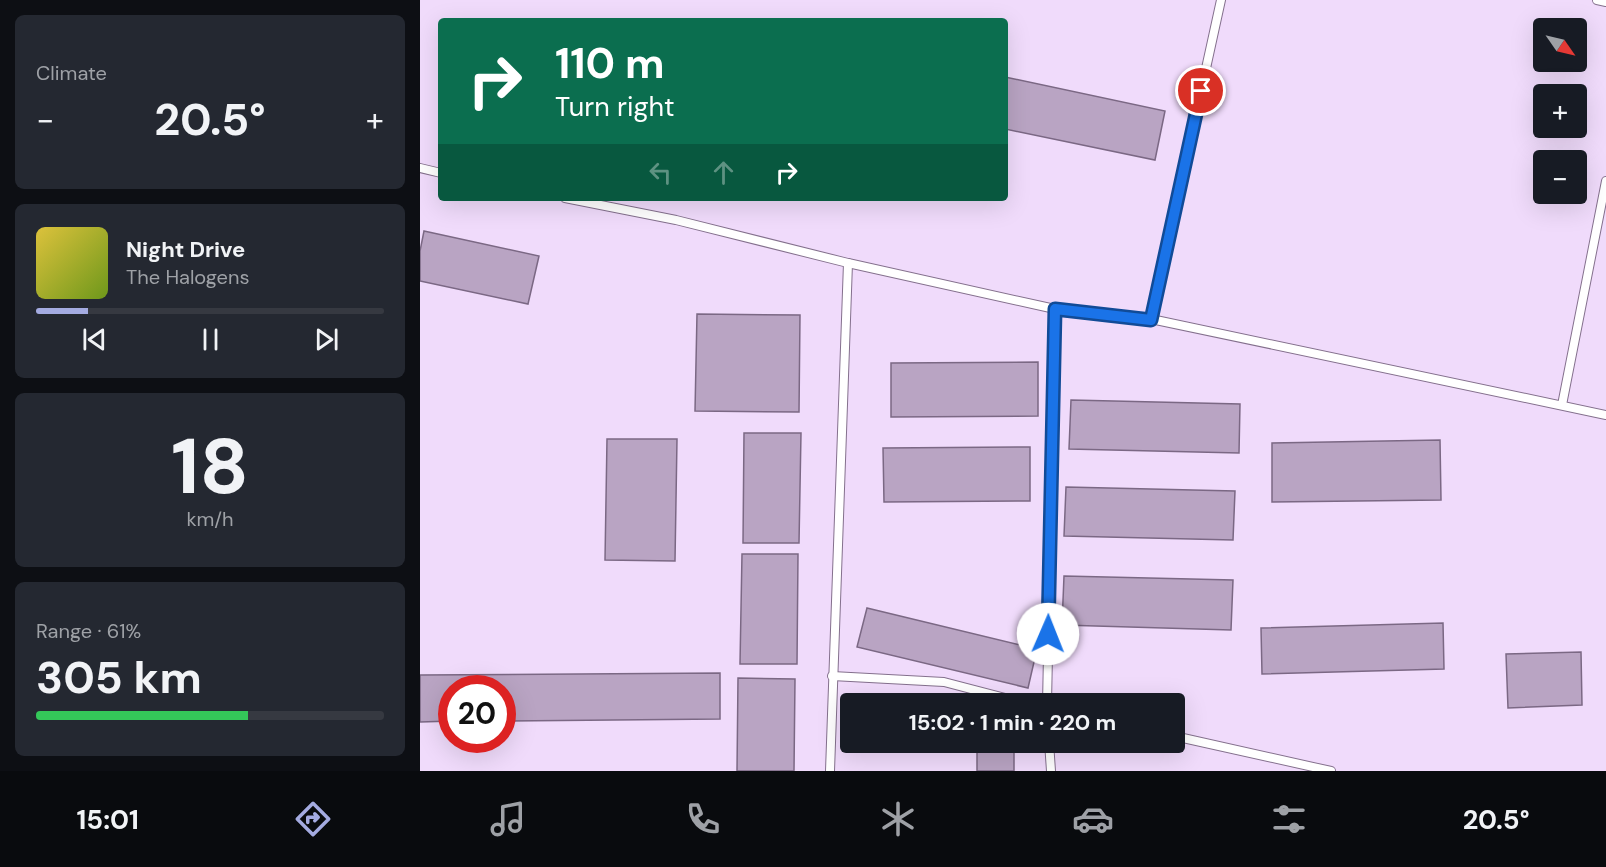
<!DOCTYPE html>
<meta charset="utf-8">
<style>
body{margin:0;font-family:"DM Sans",sans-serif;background:#242831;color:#f1f3f6;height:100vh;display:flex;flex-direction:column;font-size:22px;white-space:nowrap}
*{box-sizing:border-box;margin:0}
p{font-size:20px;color:#9ea1a6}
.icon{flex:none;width:33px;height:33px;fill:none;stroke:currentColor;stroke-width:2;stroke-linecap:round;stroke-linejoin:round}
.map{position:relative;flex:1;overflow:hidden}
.drawer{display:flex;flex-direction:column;gap:15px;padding:15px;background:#0d0f14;width:420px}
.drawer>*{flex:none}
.top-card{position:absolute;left:18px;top:18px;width:570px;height:183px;border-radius:6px;box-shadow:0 6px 24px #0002;background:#0b6e4f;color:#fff;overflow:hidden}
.needle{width:39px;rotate:124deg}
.buttons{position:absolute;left:1113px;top:18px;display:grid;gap:12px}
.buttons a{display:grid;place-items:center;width:54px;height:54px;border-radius:6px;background:#171b24;box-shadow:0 6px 24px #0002;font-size:30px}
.speed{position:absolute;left:18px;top:675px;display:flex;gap:12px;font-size:30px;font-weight:700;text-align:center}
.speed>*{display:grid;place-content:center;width:78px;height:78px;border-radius:50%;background:#171b24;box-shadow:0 6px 24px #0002;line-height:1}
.speed .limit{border:9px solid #d22;background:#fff;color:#111}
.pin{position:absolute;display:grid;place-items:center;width:51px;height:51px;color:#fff;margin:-26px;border:3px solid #fff;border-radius:50%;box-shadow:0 2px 6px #0007}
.me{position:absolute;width:66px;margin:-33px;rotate:1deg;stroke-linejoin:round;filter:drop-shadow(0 0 4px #0008)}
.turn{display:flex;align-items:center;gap:21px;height:126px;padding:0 18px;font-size:27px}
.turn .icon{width:78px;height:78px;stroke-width:2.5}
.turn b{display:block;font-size:42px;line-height:51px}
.lanes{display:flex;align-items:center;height:57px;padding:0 18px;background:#0003;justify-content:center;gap:30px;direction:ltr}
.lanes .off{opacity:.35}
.big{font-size:45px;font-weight:700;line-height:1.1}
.drawer .tile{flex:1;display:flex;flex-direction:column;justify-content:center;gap:9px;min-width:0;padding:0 21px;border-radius:9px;background:#242831}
.drawer .dial{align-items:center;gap:0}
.dial b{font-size:78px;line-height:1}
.song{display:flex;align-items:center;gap:18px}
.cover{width:72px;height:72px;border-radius:9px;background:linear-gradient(135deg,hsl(50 70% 55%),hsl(80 70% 35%))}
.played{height:6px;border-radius:3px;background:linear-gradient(90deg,#a4abe1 15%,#363941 15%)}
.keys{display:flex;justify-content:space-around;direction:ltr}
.heat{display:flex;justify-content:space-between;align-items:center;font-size:33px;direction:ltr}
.charge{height:9px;border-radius:4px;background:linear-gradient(90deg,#34c759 61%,#363941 0)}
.trip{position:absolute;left:420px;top:693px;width:345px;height:60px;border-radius:6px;background:#171b24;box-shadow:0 6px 24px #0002;font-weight:700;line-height:60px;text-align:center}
.menu{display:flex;height:96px;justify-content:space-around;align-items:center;background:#090b0e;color:#9ea1a6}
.menu .icon{width:42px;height:42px}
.menu .on{color:#a4abe1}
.menu b{font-size:27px;color:#f1f3f6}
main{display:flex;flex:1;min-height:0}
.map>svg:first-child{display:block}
.building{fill:#b9a4c3;stroke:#7b6884;stroke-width:1.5}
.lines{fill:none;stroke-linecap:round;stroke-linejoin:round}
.service-casing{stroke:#84708d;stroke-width:10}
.service{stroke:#fff;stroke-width:8}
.route-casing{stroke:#114b97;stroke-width:15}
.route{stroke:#1a73e8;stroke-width:10}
</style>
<main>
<section class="drawer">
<div class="tile"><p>Climate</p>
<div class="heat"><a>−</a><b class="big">20.5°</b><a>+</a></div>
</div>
<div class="tile">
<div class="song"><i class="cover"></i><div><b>Night Drive</b><p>The Halogens</p></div></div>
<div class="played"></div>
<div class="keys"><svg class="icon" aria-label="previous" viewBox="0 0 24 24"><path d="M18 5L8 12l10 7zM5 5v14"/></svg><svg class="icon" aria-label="pause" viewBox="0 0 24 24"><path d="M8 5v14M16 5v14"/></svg><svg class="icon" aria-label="next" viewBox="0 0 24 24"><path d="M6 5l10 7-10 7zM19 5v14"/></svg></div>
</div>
<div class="tile dial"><b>18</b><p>km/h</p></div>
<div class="tile"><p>Range · 61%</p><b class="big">305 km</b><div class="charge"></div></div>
</section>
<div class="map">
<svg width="1186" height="771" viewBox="0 0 1186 771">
<rect width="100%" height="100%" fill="#f0dbfb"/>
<g class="building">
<path d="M585 77 745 111 735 160 585 129Z"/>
<path d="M4 231 119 256 108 304 0 281V251Z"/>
<path d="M277 314 380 315 379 412 275 411Z"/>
<path d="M618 362V416L471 417V363Z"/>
<path d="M651 400 820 404 819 453 649 449Z"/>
<path d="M324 433H381L379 543H323Z"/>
<path d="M187 439H257L255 561 185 560Z"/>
<path d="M1020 440 1021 500 852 502V443Z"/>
<path d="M610 447V501L464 502 463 448Z"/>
<path d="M646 487 815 491 813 540 644 536Z"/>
<path d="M322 554H378L377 664H320Z"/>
<path d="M644 576 813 580 811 630 642 625Z"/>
<path d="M447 608 617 649 608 688 437 647Z"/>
<path d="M1023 623 1024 669 842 674 841 628Z"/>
<path d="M1161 652 1162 705 1088 708 1086 654Z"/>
<path d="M300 673V719L82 721V688H32V721L0 722V675Z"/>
<path d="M318 678 375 679 374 771H317Z"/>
<rect x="557" y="742" width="37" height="29"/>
</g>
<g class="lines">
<defs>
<g id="service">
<path d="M1177 0 1186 2"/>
<path d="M0 168 21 173"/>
<path d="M145 198 256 220 428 263 635 309 731 319 1186 415"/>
<path d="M731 319 801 0"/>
<path d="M1142 405 1186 181"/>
<path d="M412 676 524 682 608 704"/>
<path d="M627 704 635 309"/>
<path d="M754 736 911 771"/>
<path d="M629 742 631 771"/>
<path d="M410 771 428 263"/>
</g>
</defs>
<use href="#service" class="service-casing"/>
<use href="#service" class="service"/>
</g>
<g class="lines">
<defs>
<path id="route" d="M628 634 635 309 731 320 781 91"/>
</defs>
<use href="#route" class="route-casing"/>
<use href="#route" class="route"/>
</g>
</svg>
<div class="buttons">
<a><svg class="needle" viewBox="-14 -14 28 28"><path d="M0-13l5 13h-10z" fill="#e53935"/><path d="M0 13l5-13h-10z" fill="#9ea1a6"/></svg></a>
<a>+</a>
<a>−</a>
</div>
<div class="speed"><div class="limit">20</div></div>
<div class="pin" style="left:781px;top:91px;background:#d93025"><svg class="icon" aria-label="arrive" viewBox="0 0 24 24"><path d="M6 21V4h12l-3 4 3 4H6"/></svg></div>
<svg class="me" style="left:628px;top:634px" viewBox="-20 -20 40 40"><circle r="19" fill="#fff"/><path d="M0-13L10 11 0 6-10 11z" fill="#1a73e8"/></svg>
<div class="trip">15:02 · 1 min · 220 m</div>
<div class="top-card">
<div class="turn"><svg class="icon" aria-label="right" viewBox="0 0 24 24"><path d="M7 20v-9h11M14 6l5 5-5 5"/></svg><div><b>110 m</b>Turn right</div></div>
<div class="lanes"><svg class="icon off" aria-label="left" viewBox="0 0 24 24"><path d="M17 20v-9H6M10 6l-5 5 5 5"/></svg><svg class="icon off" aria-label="ahead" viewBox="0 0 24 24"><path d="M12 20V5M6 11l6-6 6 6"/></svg><svg class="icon" aria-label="right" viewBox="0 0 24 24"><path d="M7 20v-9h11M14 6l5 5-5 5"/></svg></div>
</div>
</div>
</main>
<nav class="menu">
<b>15:01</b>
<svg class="icon on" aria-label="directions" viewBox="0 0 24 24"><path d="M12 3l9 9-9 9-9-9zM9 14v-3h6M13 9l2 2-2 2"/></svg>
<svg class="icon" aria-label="music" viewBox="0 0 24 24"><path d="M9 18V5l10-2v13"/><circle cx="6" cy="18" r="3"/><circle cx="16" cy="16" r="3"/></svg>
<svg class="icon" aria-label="phone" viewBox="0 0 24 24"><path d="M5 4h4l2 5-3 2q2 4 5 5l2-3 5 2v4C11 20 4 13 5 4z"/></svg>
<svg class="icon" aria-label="climate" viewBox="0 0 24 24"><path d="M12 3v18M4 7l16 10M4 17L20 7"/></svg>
<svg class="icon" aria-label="car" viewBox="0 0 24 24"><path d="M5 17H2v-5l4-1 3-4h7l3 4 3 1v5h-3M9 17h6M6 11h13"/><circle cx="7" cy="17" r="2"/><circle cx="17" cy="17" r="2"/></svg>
<svg class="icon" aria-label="filters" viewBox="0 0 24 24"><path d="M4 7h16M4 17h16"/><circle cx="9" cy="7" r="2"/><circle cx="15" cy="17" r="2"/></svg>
<b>20.5°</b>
</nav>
